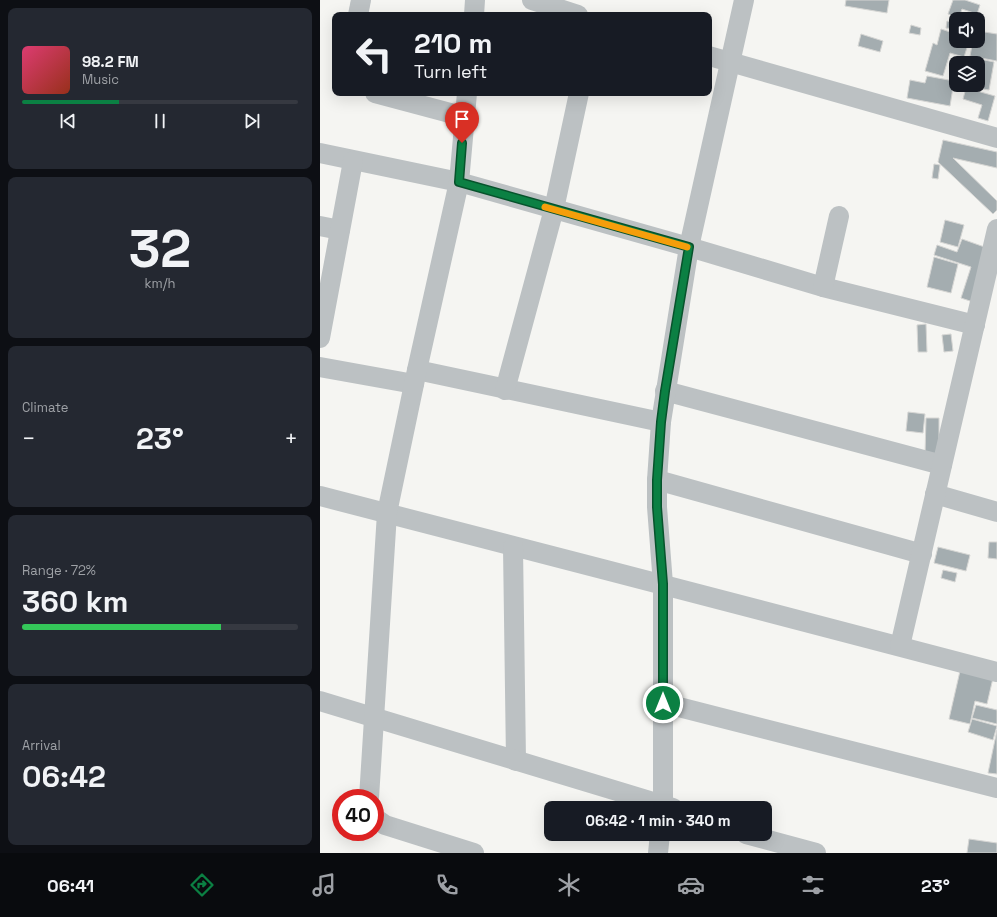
<!DOCTYPE html>
<meta charset="utf-8">
<style>
body{margin:0;font-family:"Space Grotesk",sans-serif;background:#242831;color:#f1f3f6;height:100vh;display:flex;flex-direction:column;font-size:15px;white-space:nowrap}
*{box-sizing:border-box;margin:0}
p{font-size:13px;color:#9ea1a6}
.icon{flex:none;width:22px;height:22px;fill:none;stroke:currentColor;stroke-width:2;stroke-linecap:round;stroke-linejoin:round}
.map{position:relative;flex:1;overflow:hidden}
.drawer{display:flex;flex-direction:column;gap:8px;padding:8px;background:#0d0f14;width:320px}
.drawer>*{flex:none}
.hud{position:absolute;left:12px;top:12px;width:380px;height:84px;border-radius:8px;box-shadow:0 4px 16px #0002;background:#171b24;color:#f1f3f6;overflow:hidden}
.controls{position:absolute;left:629px;top:12px;display:grid;gap:8px}
.controls a{display:grid;place-items:center;width:36px;height:36px;border-radius:8px;background:#171b24;box-shadow:0 4px 16px #0002;font-size:20px}
.speed{position:absolute;left:12px;top:789px;display:flex;gap:8px;font-size:20px;font-weight:700;text-align:center}
.speed>*{display:grid;place-content:center;width:52px;height:52px;border-radius:50%;background:#171b24;box-shadow:0 4px 16px #0002;line-height:1}
.speed .limit{border:6px solid #d22;background:#fff;color:#111}
.pin{position:absolute;display:grid;place-items:center;width:34px;height:34px;color:#fff;margin:-41px -17px;border-radius:50% 50% 50% 0;rotate:-45deg;box-shadow:0 0 4px #0007}
.pin .icon{rotate:45deg}
.me{position:absolute;width:44px;margin:-22px;rotate:0deg;stroke-linejoin:round;filter:drop-shadow(0 0 3px #0008)}
.turn{display:flex;align-items:center;gap:14px;height:84px;padding:0 16px;font-size:18px}
.turn .icon{width:52px;height:52px;stroke-width:2.5}
.turn b{display:block;font-size:28px;line-height:34px}
.big{font-size:30px;font-weight:700;line-height:1.1}
.drawer .card{flex:1;display:flex;flex-direction:column;justify-content:center;gap:6px;min-width:0;padding:0 14px;border-radius:8px;background:#242831}
.drawer .dial{align-items:center;gap:0}
.dial b{font-size:52px;line-height:1}
.song{display:flex;align-items:center;gap:12px}
.cover{width:48px;height:48px;border-radius:6px;background:linear-gradient(135deg,hsl(340 70% 55%),hsl(10 70% 35%))}
.played{height:4px;border-radius:2px;background:linear-gradient(90deg,#0b8043 35%,#363941 35%)}
.keys{display:flex;justify-content:space-around;direction:ltr}
.heat{display:flex;justify-content:space-between;align-items:center;font-size:22px;direction:ltr}
.charge{height:6px;border-radius:3px;background:linear-gradient(90deg,#34c759 72%,#363941 0)}
.trip{position:absolute;left:224px;top:801px;width:228px;height:40px;border-radius:8px;background:#171b24;box-shadow:0 4px 16px #0002;font-weight:700;line-height:40px;text-align:center}
.tab-bar{display:flex;height:64px;justify-content:space-around;align-items:center;background:#090b0e;color:#9ea1a6}
.tab-bar .icon{width:28px;height:28px}
.tab-bar .selected{color:#0b8043}
.tab-bar b{font-size:18px;color:#f1f3f6}
main{display:flex;flex:1;min-height:0}
.map>svg:first-child{display:block}
.building{fill:#a4adb0;stroke:#d6d6d4}
.lines{fill:none;stroke-linecap:round;stroke-linejoin:round}
.minor{stroke:#bcc1c3;stroke-width:20}
.route-casing{stroke:#07532c;stroke-width:10}
.route{stroke:#0b8043;stroke-width:7}
.slow{stroke:#f59e0b;stroke-width:7}
</style>
<main>
<section class="drawer">
<div class="card">
<div class="song"><i class="cover"></i><div><b>98.2 FM</b><p>Music</p></div></div>
<div class="played"></div>
<div class="keys"><svg class="icon" aria-label="previous" viewBox="0 0 24 24"><path d="M18 5L8 12l10 7zM5 5v14"/></svg><svg class="icon" aria-label="pause" viewBox="0 0 24 24"><path d="M8 5v14M16 5v14"/></svg><svg class="icon" aria-label="next" viewBox="0 0 24 24"><path d="M6 5l10 7-10 7zM19 5v14"/></svg></div>
</div>
<div class="card dial"><b>32</b><p>km/h</p></div>
<div class="card"><p>Climate</p>
<div class="heat"><a>−</a><b class="big">23°</b><a>+</a></div>
</div>
<div class="card"><p>Range · 72%</p><b class="big">360 km</b><div class="charge"></div></div>
<div class="card"><p>Arrival</p><b class="big">06:42</b></div>
</section>
<div class="map">
<svg width="677" height="853" viewBox="0 0 677 853">
<rect width="100%" height="100%" fill="#f5f5f2"/>
<g class="building">
<path d="M526 0H569L567 13 525 6Z"/>
<path d="M633 0H645L660 5 657 14 642 9 639 18 628 14Z"/>
<path d="M627 21 636 23V29L626 28Z"/>
<path d="M591 25 601 28 600 35 589 33Z"/>
<path d="M621 29 636 34V41H649L644 57 630 53 623 76 605 71 613 43 617 45Z"/>
<path d="M658 31 677 34V61L650 56 653 41H658Z"/>
<path d="M541 34 563 41 560 52 538 46Z"/>
<path d="M655 58 674 62 669 90 650 87V85H658V63H654Z"/>
<path d="M607 76 634 81 630 106 587 98 590 80 605 83Z"/>
<path d="M646 88 675 96 668 121 658 118 662 105 643 99Z"/>
<path d="M623 140 677 152V168L633 158 677 201V210L673 214 618 162Z"/>
<path d="M614 164 620 165 618 179 612 178Z"/>
<path d="M625 220 644 225 638 247 620 242Z"/>
<path d="M642 239 670 249 653 302 641 298 651 267 614 255 617 245 637 252Z"/>
<path d="M614 257 638 264 631 293 607 287Z"/>
<path d="M606 324 607 352H598L597 325Z"/>
<path d="M631 334 633 351 624 352 622 335Z"/>
<path d="M588 412 605 414 603 433 586 431Z"/>
<path d="M606 418H619V455H605Z"/>
<path d="M669 542H677V559L668 558Z"/>
<path d="M618 547 650 555 646 571 614 563Z"/>
<path d="M623 570 637 573 635 582 621 578Z"/>
<path d="M640 671 673 678 667 704 655 701 650 724 629 719Z"/>
<path d="M656 705 677 710V724L652 718Z"/>
<path d="M652 719 677 726 673 740 648 732Z"/>
<path d="M677 730V774L668 773Z"/>
<path d="M649 839 677 843V853H647Z"/>
</g>
<g class="lines">
<g class="minor">
<path d="M212 0 258 15"/>
<path d="M38 15 41 0"/>
<path d="M154 15 155 0"/>
<path d="M389 56 677 138"/>
<path d="M55 93 145 117"/>
<path d="M0 153 139 182 369 247 503 287 655 325"/>
<path d="M0 226 20 230"/>
<path d="M503 287 519 216"/>
<path d="M0 338 33 161"/>
<path d="M0 367 94 384"/>
<path d="M97 370 341 422"/>
<path d="M185 390 234 209 259 93"/>
<path d="M345 391 622 465"/>
<path d="M337 480 602 554"/>
<path d="M615 494 677 512"/>
<path d="M0 496C226 554 451 613 677 672"/>
<path d="M193 547 196 761"/>
<path d="M580 646 677 229"/>
<path d="M0 701 353 808"/>
<path d="M343 703 677 788"/>
<path d="M49 798 67 513 97 370 139 182 147 93"/>
<path d="M343 808V584L337 507V480L341 422 369 247 424 0"/>
<path d="M55 818 65 825 154 853"/>
<path d="M426 834 496 853"/>
<path d="M338 853 340 834"/>
</g>
</g>
<g class="lines">
<defs>
<path id="route" d="M142 143 139 182 369 247 345 391 341 422 337 480V507L343 584V703"/>
</defs>
<use href="#route" class="route-casing"/>
<use href="#route" class="route"/>
<path class="slow" d="M225 207 367 247"/>
</g>
</svg>
<div class="controls">
<a><svg class="icon" aria-label="sound" viewBox="0 0 24 24"><path d="M4 9h4l5-4v14l-5-4H4zM17 9q2 3 0 6"/></svg></a>
<a><svg class="icon" aria-label="layers" viewBox="0 0 24 24"><path d="M12 4l9 5-9 5-9-5zM3 14l9 5 9-5"/></svg></a>
</div>
<div class="speed"><div class="limit">40</div></div>
<div class="pin" style="left:142px;top:143px;background:#d93025"><svg class="icon" aria-label="arrive" viewBox="0 0 24 24"><path d="M6 21V4h12l-3 4 3 4H6"/></svg></div>
<svg class="me" style="left:343px;top:703px" viewBox="-20 -20 40 40"><circle r="17" fill="#0b8043" stroke="#fff" stroke-width="3"/><path d="M0-11L8 9 0 5-8 9z" fill="#fff"/></svg>
<div class="trip">06:42 · 1 min · 340 m</div>
<div class="hud">
<div class="turn"><svg class="icon" aria-label="left" viewBox="0 0 24 24"><path d="M17 20v-9H6M10 6l-5 5 5 5"/></svg><div><b>210 m</b>Turn left</div></div>
</div>
</div>
</main>
<nav class="tab-bar">
<b>06:41</b>
<svg class="icon selected" aria-label="directions" viewBox="0 0 24 24"><path d="M12 3l9 9-9 9-9-9zM9 14v-3h6M13 9l2 2-2 2"/></svg>
<svg class="icon" aria-label="music" viewBox="0 0 24 24"><path d="M9 18V5l10-2v13"/><circle cx="6" cy="18" r="3"/><circle cx="16" cy="16" r="3"/></svg>
<svg class="icon" aria-label="phone" viewBox="0 0 24 24"><path d="M5 4h4l2 5-3 2q2 4 5 5l2-3 5 2v4C11 20 4 13 5 4z"/></svg>
<svg class="icon" aria-label="climate" viewBox="0 0 24 24"><path d="M12 3v18M4 7l16 10M4 17L20 7"/></svg>
<svg class="icon" aria-label="car" viewBox="0 0 24 24"><path d="M5 17H2v-5l4-1 3-4h7l3 4 3 1v5h-3M9 17h6M6 11h13"/><circle cx="7" cy="17" r="2"/><circle cx="17" cy="17" r="2"/></svg>
<svg class="icon" aria-label="filters" viewBox="0 0 24 24"><path d="M4 7h16M4 17h16"/><circle cx="9" cy="7" r="2"/><circle cx="15" cy="17" r="2"/></svg>
<b>23°</b>
</nav>
